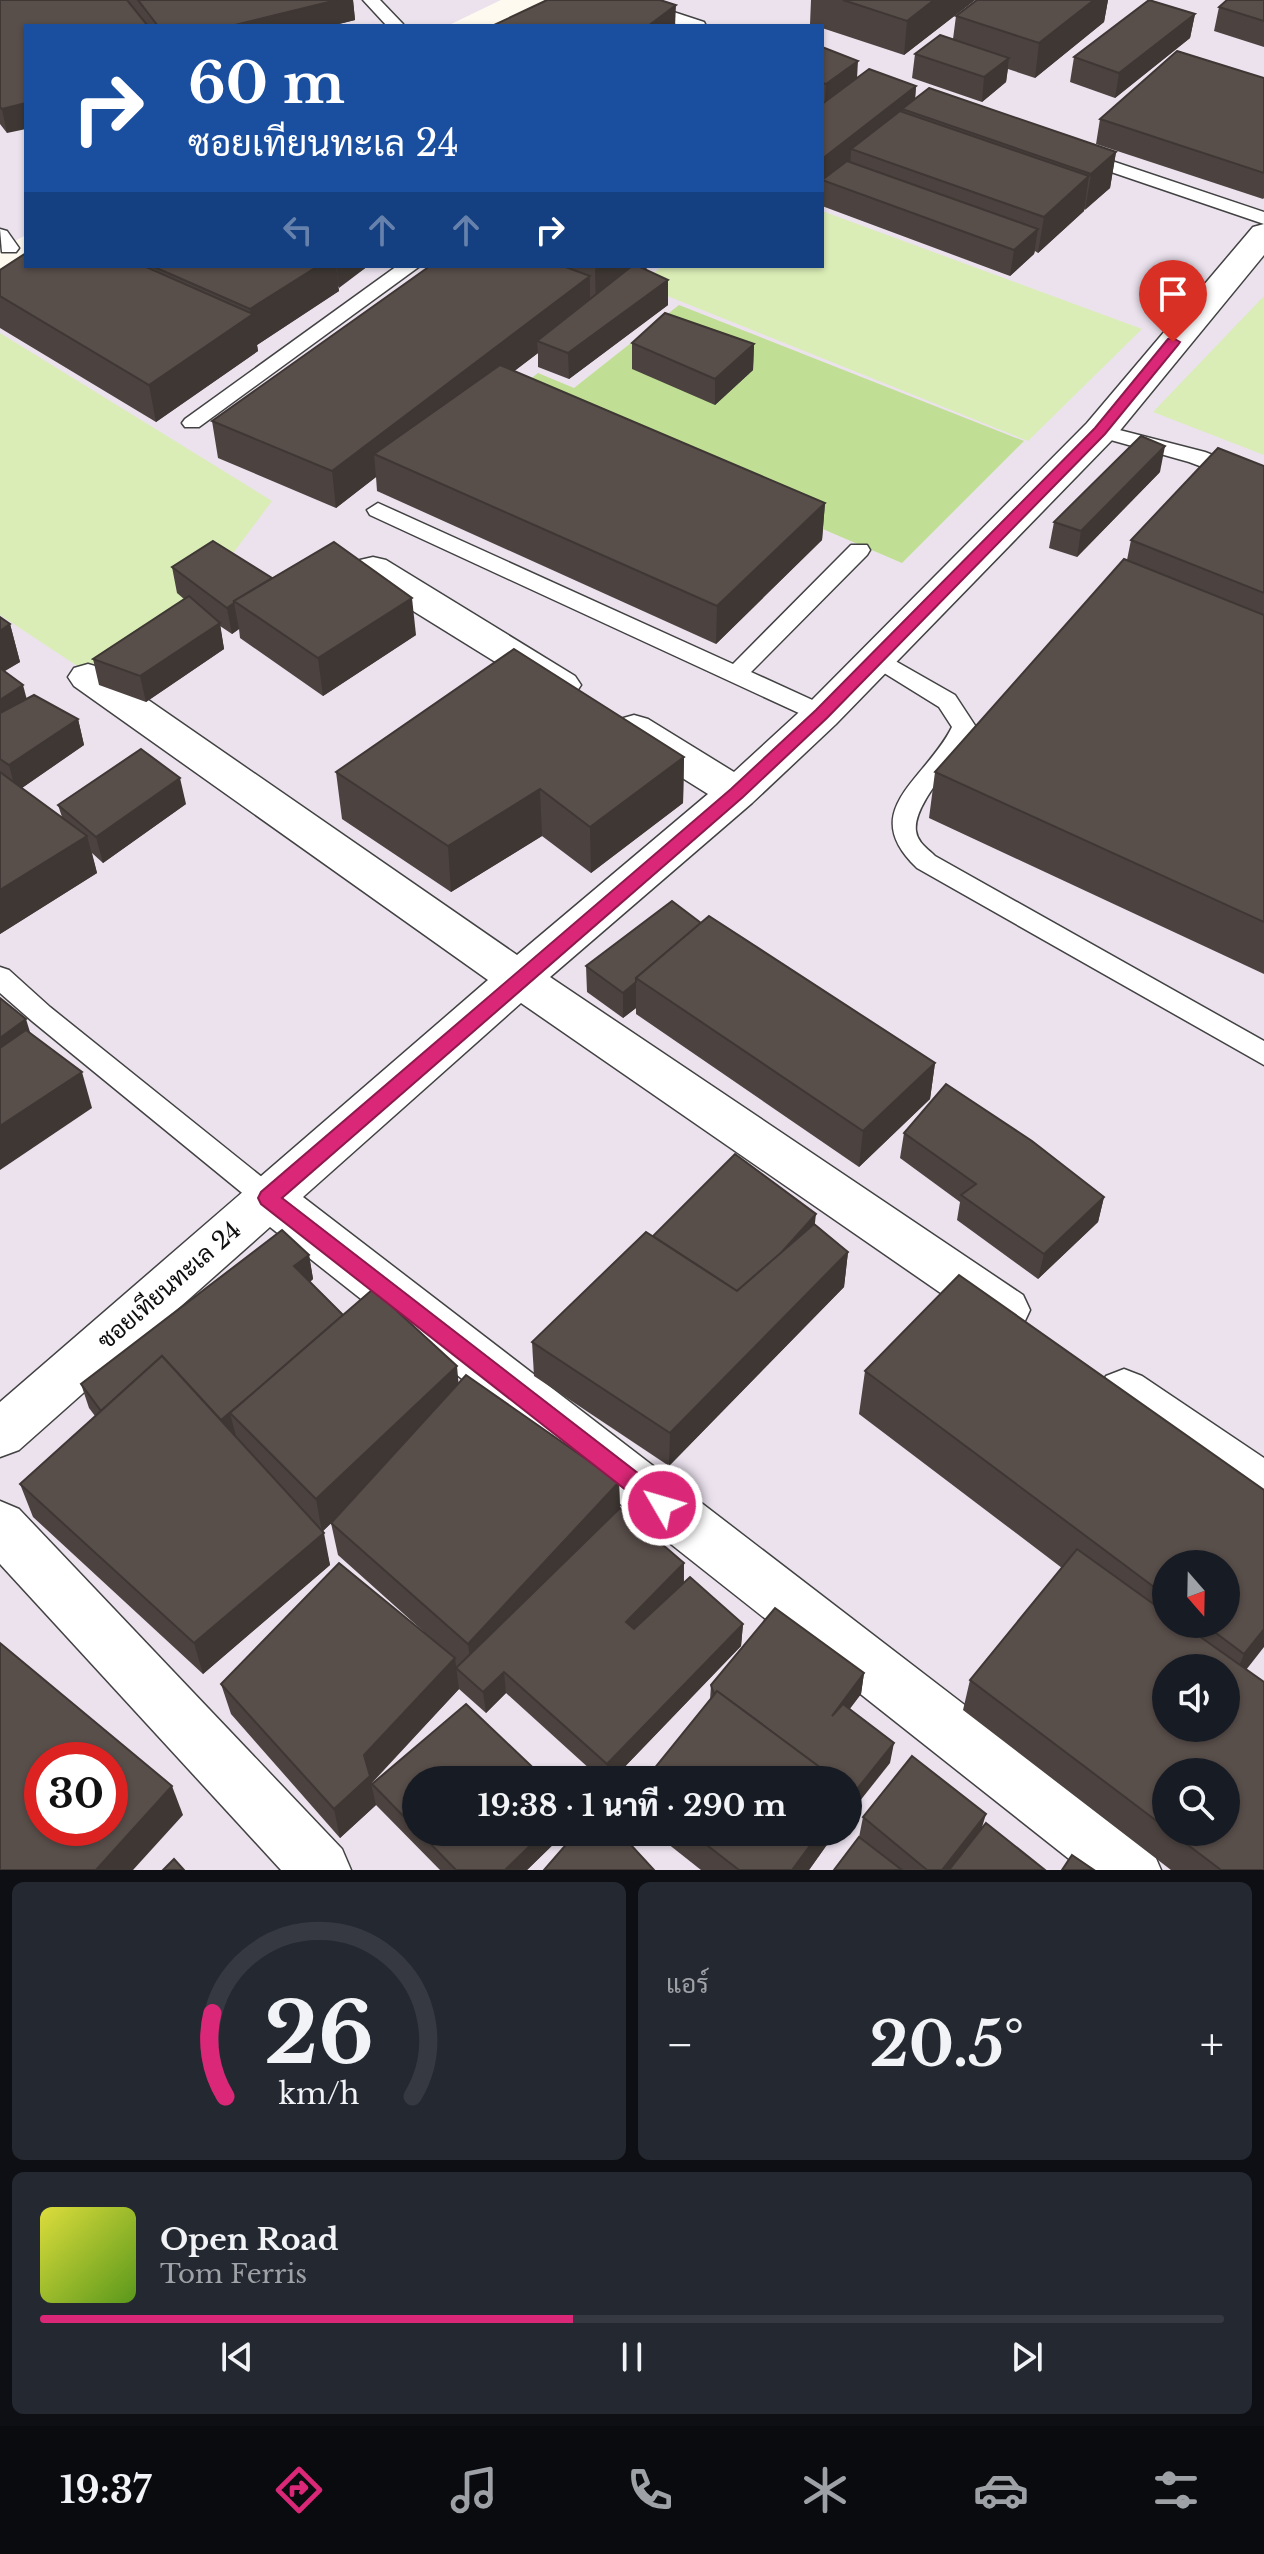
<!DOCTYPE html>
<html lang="th">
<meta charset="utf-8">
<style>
body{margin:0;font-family:"Libre Baskerville",Sarabun,serif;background:#242831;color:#f1f3f6;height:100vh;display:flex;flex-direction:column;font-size:30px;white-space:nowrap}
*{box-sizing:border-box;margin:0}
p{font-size:26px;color:#9ea1a6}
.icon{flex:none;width:44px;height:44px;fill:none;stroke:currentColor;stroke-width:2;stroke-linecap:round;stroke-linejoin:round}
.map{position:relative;height:1870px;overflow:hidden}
.panel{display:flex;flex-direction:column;gap:12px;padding:12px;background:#0d0f14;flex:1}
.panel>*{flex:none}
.hud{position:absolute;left:24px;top:24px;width:800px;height:244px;border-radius:0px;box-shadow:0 2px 6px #0004;background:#1a4fa0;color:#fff;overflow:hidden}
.needle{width:52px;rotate:160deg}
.controls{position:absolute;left:1152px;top:1550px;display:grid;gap:16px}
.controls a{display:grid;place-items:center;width:88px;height:88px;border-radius:50%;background:#171b24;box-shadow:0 2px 6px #0004;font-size:40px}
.speed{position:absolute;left:24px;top:1742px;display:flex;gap:16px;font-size:40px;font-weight:700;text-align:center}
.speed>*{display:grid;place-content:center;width:104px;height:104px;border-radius:50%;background:#171b24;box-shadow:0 2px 6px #0004;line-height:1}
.speed .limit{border:12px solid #d22;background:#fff;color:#111}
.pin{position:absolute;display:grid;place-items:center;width:68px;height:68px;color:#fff;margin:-82px -34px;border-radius:50% 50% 50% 0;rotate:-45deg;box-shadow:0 0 8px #0007}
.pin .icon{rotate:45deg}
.me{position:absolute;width:88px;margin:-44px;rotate:308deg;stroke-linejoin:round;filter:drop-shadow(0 0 6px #0008)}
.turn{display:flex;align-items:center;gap:28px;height:168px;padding:0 32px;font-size:36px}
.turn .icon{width:104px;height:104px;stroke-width:2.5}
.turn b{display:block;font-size:56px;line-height:68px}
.lanes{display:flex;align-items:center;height:76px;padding:0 32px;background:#0003;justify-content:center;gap:40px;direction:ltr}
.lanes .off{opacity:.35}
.big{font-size:60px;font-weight:800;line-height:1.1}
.panel .tile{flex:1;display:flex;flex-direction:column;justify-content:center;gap:12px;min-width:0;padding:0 28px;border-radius:12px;background:#242831}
.panel .dial{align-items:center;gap:0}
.dial svg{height:208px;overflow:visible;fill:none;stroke:#363941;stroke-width:7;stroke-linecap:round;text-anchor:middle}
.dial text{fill:#f1f3f6;stroke:none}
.song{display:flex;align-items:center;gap:24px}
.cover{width:96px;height:96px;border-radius:12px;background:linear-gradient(135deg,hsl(60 70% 55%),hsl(90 70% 35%))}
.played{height:8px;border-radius:4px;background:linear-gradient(90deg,#db2777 45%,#363941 45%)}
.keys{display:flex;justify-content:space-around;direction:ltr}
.heat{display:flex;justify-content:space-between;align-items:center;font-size:44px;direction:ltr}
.panel .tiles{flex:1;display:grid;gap:12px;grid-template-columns:1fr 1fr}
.tile:last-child{grid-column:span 2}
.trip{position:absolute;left:402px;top:1766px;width:460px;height:80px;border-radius:40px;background:#171b24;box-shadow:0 2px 6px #0004;font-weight:800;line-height:80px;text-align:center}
.menu{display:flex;height:128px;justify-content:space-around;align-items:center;background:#090b0e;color:#9ea1a6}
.menu .icon{width:56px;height:56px}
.menu .active{color:#db2777}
.menu b{font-size:36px;color:#f1f3f6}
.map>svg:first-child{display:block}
.industrial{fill:#ebe2ee;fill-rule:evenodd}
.green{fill:#daedb6}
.forest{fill:#c0df94}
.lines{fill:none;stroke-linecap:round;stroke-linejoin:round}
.service-casing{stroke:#424242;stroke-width:3}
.minor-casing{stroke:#424242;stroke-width:3}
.service{fill:#fff;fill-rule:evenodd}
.minor{fill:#fff;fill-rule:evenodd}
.wall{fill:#4c4340;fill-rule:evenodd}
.shaded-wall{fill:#3e3734}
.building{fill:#584e4a;stroke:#3e3734;stroke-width:2;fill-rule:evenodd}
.route{fill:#db2777;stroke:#8e194d;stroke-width:2}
.labels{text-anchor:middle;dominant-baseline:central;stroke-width:8;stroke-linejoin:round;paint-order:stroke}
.street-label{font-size:24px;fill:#0f0f0f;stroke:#fff}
</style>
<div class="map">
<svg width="1264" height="1870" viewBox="0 0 1264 1870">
<rect width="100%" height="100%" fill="#fffaf0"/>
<g class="industrial">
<path d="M0 0H501L447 26H26V235L0 249Z"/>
<path d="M579 0H1238L1264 21V1870H0V294L46 266H822V26H516ZM1166 1564H1226V1624H1166ZM1166 1668H1226V1728H1166ZM42 1760H110V1828H42ZM1166 1772H1226V1832H1166ZM416 1780H848V1832H416Z"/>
</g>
<g class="green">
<path d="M822 211 1142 329 1028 441 640 285 662 266H822Z"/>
<path d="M1264 296V455L1153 412Z"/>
<path d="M0 333 272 501 187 615 97 679 0 615Z"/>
</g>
<path class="forest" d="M679 305 1024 441 902 563 510 395 538 373 574 388Z"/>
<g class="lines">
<defs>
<g id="service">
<path d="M363 0H380L403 24 387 26Z"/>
<path d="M643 2 704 22 706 26H682L637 11 635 7 637 3Z"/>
<path d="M1082 151 1264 212V224L1076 160 1073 156 1076 152Z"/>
<path d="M0 229 7 231 19 248 16 252H2Z"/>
<path d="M397 266H420L199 427H185L182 423 185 419Z"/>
<path d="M1100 425 1205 452 1264 475V490L1189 462 1093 435 1089 431Z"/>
<path d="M378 503 733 664 851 545H867L870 550 867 555 751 672 830 708 834 714 830 720H814L370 515 367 510Z"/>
<path d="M876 650 955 695 976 727C963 755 912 802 916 831 917 842 928 849 935 856L1264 1041V1065L917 868C856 810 926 780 952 727L939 707 868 663 864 658 868 653Z"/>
<path d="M0 967 9 970 50 1007 278 1190 282 1198 278 1206 268 1210 258 1206 32 1021 0 993Z"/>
</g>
<g id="minor">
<path d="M1264 224V255L1113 439 836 724 752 803 550 977 1023 1295 1030 1310 1023 1325 1005 1331 987 1325 521 1003 303 1197 1152 1849 1161 1870H1083L270 1227 19 1450 0 1457V1402L488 980 74 686 68 677 74 668 88 664 102 668 517 955 708 794 620 739 614 729 620 719 634 715 648 719 734 772 808 704 1087 423 1253 227Z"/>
<path d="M373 557 386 560 575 676 581 685 575 694 561 698 547 694 360 578 354 569 360 560Z"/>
<path d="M1124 1369 1142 1376 1264 1458V1512L1245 1505 1106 1408 1098 1392 1106 1376Z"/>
<path d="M0 1501 19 1509 342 1849 351 1870H281L0 1564Z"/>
</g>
</defs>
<use href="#service" class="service-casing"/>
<use href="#minor" class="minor-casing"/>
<use href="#service" class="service"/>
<use href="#minor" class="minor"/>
</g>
<g class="wall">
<path d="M0 0H353L355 20 331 26H26L7 133 0 124Z"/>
<path d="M811 0H975L904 55 822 28V26L810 24Z"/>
<path d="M977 0H1108L1104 22 1035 78 1008 69 1006 82 982 102 912 78 915 54 953 39 956 16Z"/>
<path d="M1264 0V47L1214 31 1219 7Z"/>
<path d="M1195 14 1190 38 1115 98 1070 82 1074 57Z"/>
<path d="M822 47 857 78 916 86 915 99 1116 152 1110 188 1084 210V211L1038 253 1035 251 1034 254 1010 276 822 206Z"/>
<path d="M1264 78V198L1263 199 1096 144 1100 119Z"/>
<path d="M26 266H368L338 287 339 291 257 345 258 351 156 422 0 328V270Z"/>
<path d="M430 266H650L645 269 668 305 569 379 538 367V353L514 371 825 503 822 540 716 644 377 491 376 477 336 508 218 458 212 421Z"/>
<path d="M632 343 754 344 753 370 715 405 632 369Z"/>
<path d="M1264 466V974L929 818 935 772 1127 560 1131 540Z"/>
<path d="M1160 472 1077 557 1049 548 1054 522Z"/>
<path d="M172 567 272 578 416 635 323 696 240 638 239 629 232 634 220 626 224 649 146 702 99 685 93 659 184 599 177 593Z"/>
<path d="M0 617 10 624 20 662 4 671 26 699 78 719 84 745 22 788 62 817 58 805 186 804 103 863 92 853 97 873 0 934Z"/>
<path d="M684 757 683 803 591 873 542 836 451 892 342 819 336 772Z"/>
<path d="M701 923 935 1063 930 1099 859 1167 636 1014V1008L623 1018 587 992 586 966Z"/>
<path d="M904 1133 1104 1197 1098 1222 1038 1279 957 1220 960 1202 900 1158Z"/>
<path d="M815 1224 848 1252 844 1287 669 1466 534 1376 532 1342 653 1236Z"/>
<path d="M309 1255 313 1279 310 1282 343 1315 459 1383 619 1482 620 1508 684 1563V1583L743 1624 741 1646 612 1780H602L506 1693 486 1713 459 1689 372 1783V1784L416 1780V1832H566L527 1870H440L376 1805 340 1838 231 1714 221 1684 433 1640 338 1555 331 1523 322 1532 330 1565 203 1674 33 1517 20 1484 95 1416 89 1408 81 1384Z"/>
<path d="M865 1371 1264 1490 1246 1670 1264 1870H1171L963 1710 970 1680 1062 1568 859 1414ZM1166 1564 1226 1624H1166ZM1166 1772 1226 1832H1166Z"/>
<path d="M864 1673 861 1694 849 1709 890 1763 710 1700 711 1685Z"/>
<path d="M863 1817 982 1828 1045 1870H834L859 1837Z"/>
<path d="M653 1832H836L809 1870H701Z"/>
</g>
<g class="shaded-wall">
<path d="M337 0H353L355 20 331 26H231Z"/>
<path d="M934 0H975L904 55 907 21Z"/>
<path d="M1094 0H1108L1104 22 1035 78 1039 43Z"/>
<path d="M676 5 675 26H648Z"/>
<path d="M1195 14 1190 38 1115 98 1119 73Z"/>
<path d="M1009 58 1006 82 982 102 984 77Z"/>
<path d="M858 61 856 95 824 119 826 84Z"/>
<path d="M916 86 914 113 902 109 900 131 851 149 850 171 822 180V159Z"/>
<path d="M26 103V129L7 133 2 109Z"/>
<path d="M1116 152 1110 188 1085 210 1091 174Z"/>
<path d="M1089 176 1084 211 1038 253 1044 217Z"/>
<path d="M1038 229 1034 254 1010 276 1014 250Z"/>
<path d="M318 266H336L339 291 257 345 258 351 156 422 149 385 251 316 250 309Z"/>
<path d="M336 266H368L339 288Z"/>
<path d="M599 266H650L596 305 595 269Z"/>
<path d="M590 276V313L537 341 538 353 395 463 374 454 376 477 336 508 332 471Z"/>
<path d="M668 280V305L569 379 568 353Z"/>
<path d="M754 344 753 370 715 405V379Z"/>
<path d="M1165 446 1160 472 1077 557 1081 531Z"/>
<path d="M825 503 822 540 716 644 717 606Z"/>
<path d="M412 598 416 635 323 696 318 658Z"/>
<path d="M234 603 239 629 232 634 227 608Z"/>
<path d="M220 623 224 649 146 702 140 676Z"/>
<path d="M10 624 20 662 0 674V631Z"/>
<path d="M23 685 30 711 0 730V700Z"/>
<path d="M78 719 84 745 16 792 9 765Z"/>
<path d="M684 757 683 803 591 873 590 827Z"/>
<path d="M180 778 186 804 103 863 96 837Z"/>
<path d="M540 789 542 836 451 892 448 846Z"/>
<path d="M87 836 97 873 0 934V890Z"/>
<path d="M636 982V1008L623 1018V993Z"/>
<path d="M26 1019 37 1055 0 1082V1038Z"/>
<path d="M935 1063 930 1099 859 1167 863 1131Z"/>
<path d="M82 1072 92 1108 0 1170V1126Z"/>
<path d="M1104 1197 1098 1222 1038 1279 1044 1254Z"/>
<path d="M816 1214 813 1239 737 1301Z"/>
<path d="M848 1252 844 1287 669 1466 670 1433Z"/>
<path d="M309 1255 313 1279 299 1290 294 1266Z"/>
<path d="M345 1318 230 1413 236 1436 217 1423Z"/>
<path d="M457 1366 460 1400 322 1532 316 1499Z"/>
<path d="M619 1482 620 1514 472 1675 468 1644Z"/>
<path d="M324 1533 330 1565 203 1674 194 1643Z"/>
<path d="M684 1563 683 1585 626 1644V1622Z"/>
<path d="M743 1624 741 1646 612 1780H607V1764Z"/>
<path d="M1264 1629V1647L1228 1693 1244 1654Z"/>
<path d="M455 1658 459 1689 371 1783 376 1805 340 1838 334 1809 364 1755Z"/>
<path d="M504 1672 506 1693 486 1713 483 1692Z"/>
<path d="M864 1673 861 1694 829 1737 832 1716Z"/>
<path d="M894 1743 890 1763 848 1816V1794Z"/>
<path d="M172 1786 183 1815 133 1870H96Z"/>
<path d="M986 1814 980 1834 952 1870H942Z"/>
<path d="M544 1832H566L527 1870H505Z"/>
<path d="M820 1832H836L809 1870H792Z"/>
</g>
<g class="building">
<path d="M0 0H127L148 26H26V103L2 109 0 107Z"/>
<path d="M138 0H337L231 26H158Z"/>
<path d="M547 0H660L676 5 648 26H492Z"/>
<path d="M843 0H934L907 21Z"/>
<path d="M977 0H1094L1039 43 956 16Z"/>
<path d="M1149 0 1195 14 1119 73 1074 57Z"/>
<path d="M1227 0H1264V21L1219 7Z"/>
<path d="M940 35 1009 58 984 77 915 54Z"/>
<path d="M822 47 858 61 826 84 822 83Z"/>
<path d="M1177 51 1264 78V173L1100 119Z"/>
<path d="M869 69 916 86 822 159V104Z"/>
<path d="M929 88 1116 152 1091 174 902 109Z"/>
<path d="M900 111 1089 176 1044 217 851 149Z"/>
<path d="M847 161 1038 229 1014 250 822 180Z"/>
<path d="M26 253V266H144L253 314 149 385 0 296V270Z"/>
<path d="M152 266H318L250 309Z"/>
<path d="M430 266H563L590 276 332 471 212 421Z"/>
<path d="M632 266H638L668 280 568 353 537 341Z"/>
<path d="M665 313 754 344 715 379 632 343Z"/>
<path d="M500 365 825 503 717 606 374 454Z"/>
<path d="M1141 436 1165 446 1081 531 1054 522Z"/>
<path d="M1218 448 1264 466V593L1131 540Z"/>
<path d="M213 541 272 578 234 601V603L227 608 172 567Z"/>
<path d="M334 542 412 598 318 658 234 601Z"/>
<path d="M1124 559 1264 615V922L935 772Z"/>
<path d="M189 596 220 623 140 676 93 659Z"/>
<path d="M0 617 10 624 0 631Z"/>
<path d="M514 649 684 757 590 827 540 789 448 846 336 772Z"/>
<path d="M0 668 23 685 0 700Z"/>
<path d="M34 695 78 719 9 765 0 759V713Z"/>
<path d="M141 749 180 778 96 837 58 805Z"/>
<path d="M0 772 87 836 0 890Z"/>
<path d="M672 901 701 923 636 978V982L623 993 586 966Z"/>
<path d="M709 916 935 1063 863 1131 636 978Z"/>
<path d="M0 998 26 1019 0 1038Z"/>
<path d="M26 1030 82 1072 0 1126V1048Z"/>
<path d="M946 1084 1032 1141 1104 1197 1044 1254 961 1195 976 1184 904 1133Z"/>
<path d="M735 1154 816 1214 780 1254 737 1291 653 1236Z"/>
<path d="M814 1224 848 1252 670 1433 532 1342 646 1232 737 1291Z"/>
<path d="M282 1230 309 1255 294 1266 343 1315 258 1389 221 1420 162 1356 101 1411 81 1384Z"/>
<path d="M959 1275 1264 1490V1629L1244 1654 1204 1624H1226V1564H1166V1596L865 1371Z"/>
<path d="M373 1289 457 1366 316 1499 230 1413Z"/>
<path d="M162 1356 324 1533 194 1643 20 1484Z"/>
<path d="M466 1375 619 1482 468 1644 331 1523Z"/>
<path d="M620 1508 684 1563 626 1622 634 1629 690 1577 743 1624 607 1764 504 1672 483 1692 456 1668Z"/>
<path d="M1077 1549 1166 1613V1624H1182L1264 1682V1870H1221L1171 1832H1226V1772H1166V1828L970 1680ZM1166 1668H1226V1728H1166Z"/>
<path d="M339 1563 455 1658 364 1755 370 1776 334 1809 221 1684Z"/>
<path d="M775 1608 864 1673 832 1716 843 1704 894 1743 849 1799 851 1790 848 1788V1780H837L717 1691 714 1694 711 1685Z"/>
<path d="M0 1643 172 1786 96 1870H0ZM42 1760H110V1828H42Z"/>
<path d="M717 1691 837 1780H645Z"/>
<path d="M466 1704 546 1780H416V1829L372 1784Z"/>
<path d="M912 1756 986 1814 942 1870H927L863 1817Z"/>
<path d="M986 1823 1045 1870H949Z"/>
<path d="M419 1832H544L505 1870H456Z"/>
<path d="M577 1832H619L654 1870H544Z"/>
<path d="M690 1832H820L792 1870H739Z"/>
<path d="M859 1837 902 1870H834Z"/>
<path d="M1072 1855 1094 1870H1062Z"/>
<path d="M174 1859 184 1870H163Z"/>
</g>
<path class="route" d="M1173 338 1180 342 1178 345 1105 434 827 718 743 797 282 1198 670 1498 673 1505 670 1512 662 1515 654 1512 261 1204 258 1198 261 1192 731 789 816 710 1095 428 1168 339Z"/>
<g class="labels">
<g class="street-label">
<text transform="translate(169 1285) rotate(-41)">ซอยเทียนทะเล 24</text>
</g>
</g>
</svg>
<div class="controls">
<a><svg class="needle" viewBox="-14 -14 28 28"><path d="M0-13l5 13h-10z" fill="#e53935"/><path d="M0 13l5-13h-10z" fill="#9ea1a6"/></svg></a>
<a><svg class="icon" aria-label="sound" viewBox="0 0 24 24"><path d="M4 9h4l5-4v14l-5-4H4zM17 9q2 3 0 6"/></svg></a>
<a><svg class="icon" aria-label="search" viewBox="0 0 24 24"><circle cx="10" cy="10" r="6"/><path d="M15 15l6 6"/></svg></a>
</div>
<div class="speed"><div class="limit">30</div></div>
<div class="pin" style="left:1173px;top:342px;background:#d93025"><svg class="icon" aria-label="arrive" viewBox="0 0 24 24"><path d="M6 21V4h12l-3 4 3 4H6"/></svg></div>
<svg class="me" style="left:662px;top:1505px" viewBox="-20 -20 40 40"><circle r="17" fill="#db2777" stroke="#fff" stroke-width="3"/><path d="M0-11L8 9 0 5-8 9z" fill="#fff"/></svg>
<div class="trip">19:38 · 1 นาที · 290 m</div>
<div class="hud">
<div class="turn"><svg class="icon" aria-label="right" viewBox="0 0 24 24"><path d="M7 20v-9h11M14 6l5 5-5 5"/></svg><div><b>60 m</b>ซอยเทียนทะเล 24</div></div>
<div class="lanes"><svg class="icon off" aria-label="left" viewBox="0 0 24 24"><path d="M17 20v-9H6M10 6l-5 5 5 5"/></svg><svg class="icon off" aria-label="ahead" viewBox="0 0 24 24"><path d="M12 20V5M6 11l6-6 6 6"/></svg><svg class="icon off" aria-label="ahead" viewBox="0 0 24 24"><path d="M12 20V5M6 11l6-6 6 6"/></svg><svg class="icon" aria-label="right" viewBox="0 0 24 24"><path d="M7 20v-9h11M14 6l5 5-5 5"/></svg></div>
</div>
</div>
<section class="panel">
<div class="tiles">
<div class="tile dial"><svg viewBox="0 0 100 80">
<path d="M14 69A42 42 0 1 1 86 69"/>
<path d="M14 69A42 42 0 0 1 9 37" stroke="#db2777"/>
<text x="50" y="56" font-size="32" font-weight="700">26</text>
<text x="50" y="72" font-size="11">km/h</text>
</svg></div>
<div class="tile"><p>แอร์</p>
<div class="heat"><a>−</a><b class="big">20.5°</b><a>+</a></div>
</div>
<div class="tile">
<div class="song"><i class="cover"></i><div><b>Open Road</b><p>Tom Ferris</p></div></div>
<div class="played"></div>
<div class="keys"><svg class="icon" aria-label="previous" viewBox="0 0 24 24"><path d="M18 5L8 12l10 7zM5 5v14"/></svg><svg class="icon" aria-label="pause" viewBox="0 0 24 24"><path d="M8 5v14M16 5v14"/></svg><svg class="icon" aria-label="next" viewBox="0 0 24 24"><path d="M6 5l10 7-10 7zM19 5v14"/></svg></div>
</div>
</div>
</section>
<nav class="menu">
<b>19:37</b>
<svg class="icon active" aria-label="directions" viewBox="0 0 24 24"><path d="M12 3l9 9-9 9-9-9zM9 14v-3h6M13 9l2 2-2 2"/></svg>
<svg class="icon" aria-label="music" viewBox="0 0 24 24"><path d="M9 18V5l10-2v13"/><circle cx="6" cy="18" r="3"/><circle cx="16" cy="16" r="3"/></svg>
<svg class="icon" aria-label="phone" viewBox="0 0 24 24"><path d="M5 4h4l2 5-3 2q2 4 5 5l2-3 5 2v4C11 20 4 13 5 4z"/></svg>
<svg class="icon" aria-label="climate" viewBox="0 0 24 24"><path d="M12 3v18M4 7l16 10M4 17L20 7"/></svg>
<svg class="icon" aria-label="car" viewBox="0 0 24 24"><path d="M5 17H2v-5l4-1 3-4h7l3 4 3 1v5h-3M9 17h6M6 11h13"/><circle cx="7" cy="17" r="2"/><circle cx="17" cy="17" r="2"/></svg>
<svg class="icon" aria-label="filters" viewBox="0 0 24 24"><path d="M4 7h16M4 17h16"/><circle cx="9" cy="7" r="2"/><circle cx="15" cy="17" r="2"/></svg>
</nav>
